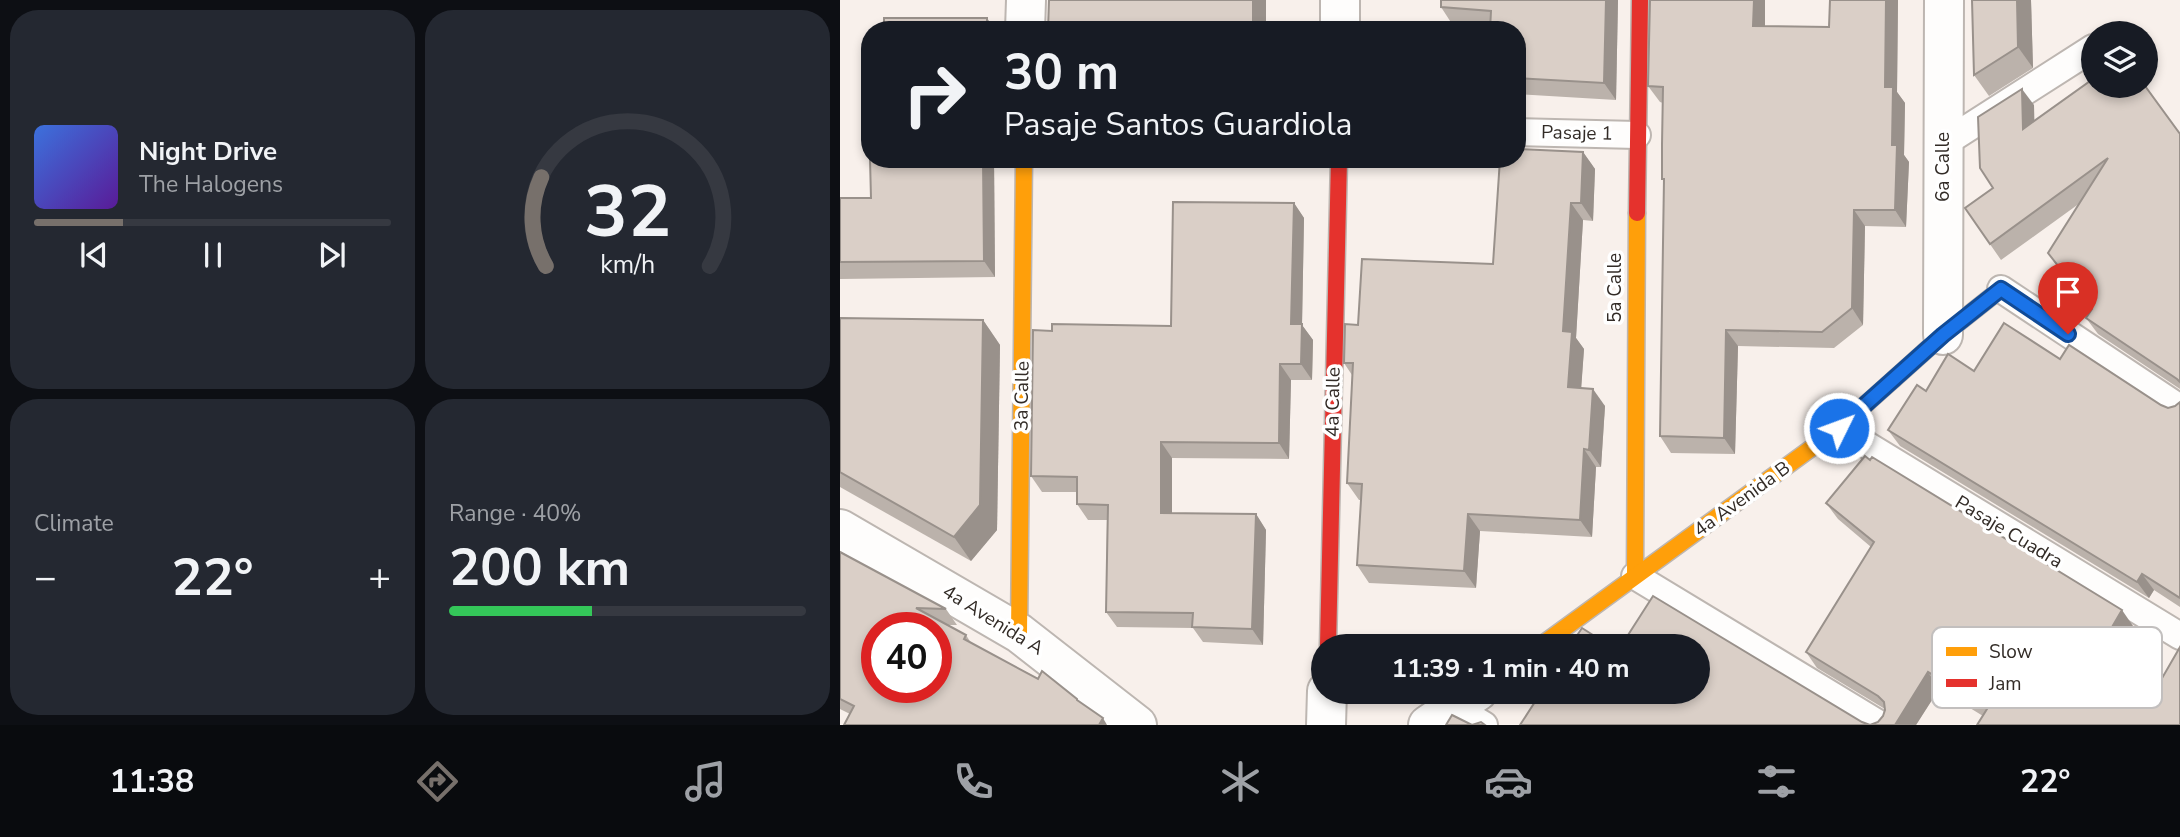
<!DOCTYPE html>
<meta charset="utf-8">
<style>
body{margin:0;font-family:"Nunito Sans",sans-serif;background:#242831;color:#f1f3f6;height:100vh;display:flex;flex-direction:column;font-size:26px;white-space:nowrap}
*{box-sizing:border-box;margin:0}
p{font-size:23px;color:#9ea1a6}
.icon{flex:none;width:38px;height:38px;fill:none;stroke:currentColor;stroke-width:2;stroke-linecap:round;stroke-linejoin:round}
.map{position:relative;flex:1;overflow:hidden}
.side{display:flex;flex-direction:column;gap:10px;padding:10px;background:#0d0f14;width:840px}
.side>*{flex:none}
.top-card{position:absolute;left:21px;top:21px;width:665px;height:147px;border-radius:28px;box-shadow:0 4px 10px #0003;background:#171b24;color:#f1f3f6;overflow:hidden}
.controls{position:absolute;left:1241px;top:21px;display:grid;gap:14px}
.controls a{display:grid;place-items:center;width:77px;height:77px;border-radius:50%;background:#171b24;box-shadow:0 4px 10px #0003;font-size:35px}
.speed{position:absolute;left:21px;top:612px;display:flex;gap:14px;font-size:35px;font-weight:700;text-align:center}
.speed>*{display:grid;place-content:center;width:91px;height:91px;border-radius:50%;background:#171b24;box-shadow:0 4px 10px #0003;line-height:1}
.speed .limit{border:10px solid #d22;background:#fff;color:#111}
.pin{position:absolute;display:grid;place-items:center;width:60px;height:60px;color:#fff;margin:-72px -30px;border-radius:50% 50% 50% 0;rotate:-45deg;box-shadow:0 0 7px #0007}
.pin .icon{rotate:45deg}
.me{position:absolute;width:77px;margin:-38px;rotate:48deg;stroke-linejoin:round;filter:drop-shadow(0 0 5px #0008)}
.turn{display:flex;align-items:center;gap:24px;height:147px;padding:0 28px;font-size:32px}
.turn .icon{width:91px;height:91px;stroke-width:2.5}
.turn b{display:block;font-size:49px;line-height:60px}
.big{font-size:52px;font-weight:700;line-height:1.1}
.side .card{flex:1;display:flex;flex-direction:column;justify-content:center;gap:10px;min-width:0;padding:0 24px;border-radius:28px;background:#242831}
.side .dial{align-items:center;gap:0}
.dial svg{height:182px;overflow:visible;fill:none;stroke:#363941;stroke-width:7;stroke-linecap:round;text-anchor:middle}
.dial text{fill:#f1f3f6;stroke:none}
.song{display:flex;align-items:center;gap:21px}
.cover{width:84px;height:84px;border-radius:10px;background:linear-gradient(135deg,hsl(220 70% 55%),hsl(270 70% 35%))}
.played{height:7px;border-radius:4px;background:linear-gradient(90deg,#77706b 25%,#363941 25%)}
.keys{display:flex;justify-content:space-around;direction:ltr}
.heat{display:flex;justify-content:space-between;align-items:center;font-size:38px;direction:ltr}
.charge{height:10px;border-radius:5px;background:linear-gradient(90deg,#34c759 40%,#363941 0)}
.side .tiles{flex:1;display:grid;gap:10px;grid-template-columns:repeat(2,1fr)}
.trip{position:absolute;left:471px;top:634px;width:399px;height:70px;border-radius:35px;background:#171b24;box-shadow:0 4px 10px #0003;font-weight:700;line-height:70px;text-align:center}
.tabs{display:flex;height:112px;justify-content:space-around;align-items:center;background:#090b0e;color:#9ea1a6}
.tabs .icon{width:49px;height:49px}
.tabs .current{color:#77706b}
.tabs b{font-size:32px;color:#f1f3f6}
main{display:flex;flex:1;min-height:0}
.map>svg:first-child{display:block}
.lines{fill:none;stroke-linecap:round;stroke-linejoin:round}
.lane-casing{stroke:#bdb6b1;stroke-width:30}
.street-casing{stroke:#bdb6b1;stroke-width:42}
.slow-casing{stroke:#bdb6b1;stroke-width:19}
.jam-casing{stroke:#bdb6b1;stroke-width:19}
.lane{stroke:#fefdfc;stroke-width:26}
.street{stroke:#fefdfc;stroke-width:38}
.slow{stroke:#ff9f0a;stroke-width:16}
.jam{stroke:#e5322d;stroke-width:16}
.wall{fill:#bbb2ab}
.shaded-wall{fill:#99918b}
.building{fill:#dacfc7;stroke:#99918b;stroke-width:2;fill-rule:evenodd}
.route-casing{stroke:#114b97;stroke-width:18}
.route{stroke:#1a73e8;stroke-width:12}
.labels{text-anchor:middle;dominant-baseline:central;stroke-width:7;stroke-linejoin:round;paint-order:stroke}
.street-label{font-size:19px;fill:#322b26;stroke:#fff}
.key{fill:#fff;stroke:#c2bfbe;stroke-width:2}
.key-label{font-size:19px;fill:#322b26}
</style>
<main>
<section class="side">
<div class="tiles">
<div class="card">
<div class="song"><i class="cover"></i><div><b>Night Drive</b><p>The Halogens</p></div></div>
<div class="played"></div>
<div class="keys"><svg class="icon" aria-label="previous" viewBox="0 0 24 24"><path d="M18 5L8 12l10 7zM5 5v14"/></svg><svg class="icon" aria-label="pause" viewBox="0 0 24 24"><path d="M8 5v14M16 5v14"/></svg><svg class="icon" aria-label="next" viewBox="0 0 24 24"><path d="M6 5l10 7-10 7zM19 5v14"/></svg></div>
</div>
<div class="card dial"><svg viewBox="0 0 100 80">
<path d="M14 69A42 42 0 1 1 86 69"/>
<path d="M14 69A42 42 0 0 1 12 30" stroke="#77706b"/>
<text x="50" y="56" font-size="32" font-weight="700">32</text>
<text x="50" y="72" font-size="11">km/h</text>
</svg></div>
<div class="card"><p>Climate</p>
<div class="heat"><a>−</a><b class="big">22°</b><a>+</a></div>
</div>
<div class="card"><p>Range · 40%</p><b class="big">200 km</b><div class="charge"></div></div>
</div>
</section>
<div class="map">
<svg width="1340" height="725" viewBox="0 0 1340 725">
<rect width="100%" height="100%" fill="#f8f0eb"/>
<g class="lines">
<defs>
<g id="lane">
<path d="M677 132 797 135"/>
<path d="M1103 144 1253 48"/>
<path d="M1161 289 1340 408"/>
<path d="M999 428 1340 636"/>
<path d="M795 576 1041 725"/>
<path d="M616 708 644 725"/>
</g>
<g id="street">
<path d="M185 30 186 0"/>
<path d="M500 30V0"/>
<path d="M1103 335 1104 0"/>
<path d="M0 529 179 633 297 725"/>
<path d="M486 725 487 691"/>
<path d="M588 725 638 691"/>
</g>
<g id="slow">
<path d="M795 576 797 213"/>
<path d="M179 633 184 159"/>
<path d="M700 646 999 428 1054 379"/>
</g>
<g id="jam">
<path d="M797 213 800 0"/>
<path d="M1054 379 1103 335 1161 289"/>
<path d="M488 646 499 159"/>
</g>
</defs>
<use href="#lane" class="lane-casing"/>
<use href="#street" class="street-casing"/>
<use href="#slow" class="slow-casing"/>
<use href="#jam" class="jam-casing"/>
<use href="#lane" class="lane"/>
<use href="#street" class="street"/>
<use href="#slow" class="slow"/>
<use href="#jam" class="jam"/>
</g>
<g class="wall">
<path d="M778 0 776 100 677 94V30L650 26 612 24 601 7Z"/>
<path d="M810 0H925V26L989 27 990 0H1058L1057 92 1065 103 1064 155 1069 162 1066 227 1025 226 1023 325 994 348 898 346 895 454 831 453 820 436 824 181 822 179 823 103 820 102 808 86Z"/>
<path d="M1132 0H1191L1193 68 1149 96 1134 75Z"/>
<path d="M1194 105V121L1340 134V389L1258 334 1246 318 1252 310 1219 269 1208 253 1240 203 1161 260 1125 208 1153 188Z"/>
<path d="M743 152 755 169 753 221 743 220 736 338 744 349 741 388 765 406 761 467H756L752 537 640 531 636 588 529 583 517 565 521 500H519L507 483 512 375 504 363 518 325 653 264Z"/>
<path d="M154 159 155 277 0 279V198H31Z"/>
<path d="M454 203 464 218 462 325 473 340 472 380H451L449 459 332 458V513L416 514 426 530 423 645 363 642 353 628 277 627 266 612 267 520H248L237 504V492H202L191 476 212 331 331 326Z"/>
<path d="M0 318 143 320 160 345 157 530 131 561 0 487Z"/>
<path d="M1220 359 1321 405 1328 408 1335 406 1340 402V607L1314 590 1309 598 1060 446 1048 430 1086 391 1134 371Z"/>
<path d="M1030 460 1293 626 1276 655 1321 680 1340 725 1143 716 1099 689 1076 725H680L1022 722 1030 725 1038 722 1043 716 1045 709 977 668 966 652 1031 547 998 519 986 503Z"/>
<path d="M0 552 106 609 117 625H107L126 635 131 643 237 699 10 714 0 709Z"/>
</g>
<g class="shaded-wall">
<rect x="413" y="0" width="13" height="30"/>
<path d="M766 0H778L776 100 764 83Z"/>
<path d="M914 0H925V42L913 26Z"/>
<path d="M1046 0H1058L1057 92 1065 103 1064 155 1069 162 1066 227 1055 210 1052 145 1045 87Z"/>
<path d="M1177 0H1191L1193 68 1178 47Z"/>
<path d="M147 18 155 30H147Z"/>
<path d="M1182 89 1194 105 1195 145 1183 129Z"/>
<path d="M743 152 755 169 753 221 741 203Z"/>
<path d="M143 159H154L155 277 144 261Z"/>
<path d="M454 203 464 218 462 325 473 340 472 380 461 364 451 324Z"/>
<path d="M731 203 743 220 736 338 744 349 740 405 728 387 723 331Z"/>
<path d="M1014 210 1025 226 1023 325 1012 308Z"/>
<path d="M143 320 160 345 157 530 131 561 114 537Z"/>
<path d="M886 330 898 346 895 454 884 438Z"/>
<path d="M440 364 451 380 449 459 439 443Z"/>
<path d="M753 389 765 406 761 467 749 450Z"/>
<path d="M321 442 332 458V528L321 513Z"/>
<path d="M744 449 756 467 752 537 740 520Z"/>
<path d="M416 514 426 530 423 645 412 629Z"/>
<path d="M628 514 640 531 636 588 624 571Z"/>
<path d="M1302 574 1314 590 1309 598 1297 582Z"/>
<path d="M1282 610 1293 626 1272 662 1261 646Z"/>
<path d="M1088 672 1099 689 1076 725H1055Z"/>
<path d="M263 718 267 725H259Z"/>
</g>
<g class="building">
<path d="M209 0H413V30H208Z"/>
<path d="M601 0H766L764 83 677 78V30H650L651 11 601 7Z"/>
<path d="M810 0H914L913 26 989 27 990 0H1046L1045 87H1053L1052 145H1057L1055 210H1014L1012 308 982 332 886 330 884 438 820 436 824 179H822V144L823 87 808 86Z"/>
<path d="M1132 0H1177L1178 47 1134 75Z"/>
<rect x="44" y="18" width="103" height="12"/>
<path d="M1253 79V86H1305L1340 134V382L1337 379 1246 318 1252 309 1208 253 1268 158 1150 244 1125 208 1153 188 1140 168 1138 117 1182 89 1183 129Z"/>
<path d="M677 149 743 152 741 203H731L723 331 732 332 728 387 753 389 749 450 744 449 740 520 628 514 624 571 517 565 522 484 507 483 513 363H504L505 324 518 325 522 259 653 264 660 159H677Z"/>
<path d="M30 159H143L144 261 0 262V198H31Z"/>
<path d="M333 202 454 203 451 324H462L461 364H440L439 443 321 442V513L416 514 412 629 352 627 353 613 266 612 268 505 237 504V477L191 476 193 330 212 331V324L331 326Z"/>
<path d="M0 318 143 320 140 505 114 537 0 472Z"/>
<path d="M1164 323 1220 359 1229 345 1321 405 1328 408 1335 406 1340 402V598L1302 574 1297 582 1048 430 1077 385 1086 391 1108 354 1134 371Z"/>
<path d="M1025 456 1030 460 1032 457 1282 610 1261 646 1321 680 1340 647V725H1137L1147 709 1088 672 1055 725H680L702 691H858V646H781L813 596 1022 722 1030 725 1038 722 1043 716 1045 710 1044 702 1038 696 966 652 1034 542 986 503Z"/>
<path d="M0 552 106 609 76 608 126 635 124 639 198 679 202 671 237 699V700L263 718 259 725H4L14 706 0 699ZM37 628H96V688H37Z"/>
<path d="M742 628 770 646H730Z"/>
<path d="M612 715 632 725 641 722 645 725H606Z"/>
</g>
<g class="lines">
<defs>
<path id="route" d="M999 428 1103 335 1161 289 1228 334"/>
</defs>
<use href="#route" class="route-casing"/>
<use href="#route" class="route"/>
</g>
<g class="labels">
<g class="street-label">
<text transform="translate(737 133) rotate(1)">Pasaje 1</text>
<text transform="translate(1103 167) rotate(-90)">6a Calle</text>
<text transform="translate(775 288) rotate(-90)">5a Calle</text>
<text transform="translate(182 396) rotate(-89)">3a Calle</text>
<text transform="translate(493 402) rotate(-89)">4a Calle</text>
<text transform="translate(902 499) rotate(-36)">4a Avenida B</text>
<text transform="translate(1169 532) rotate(31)">Pasaje Cuadra</text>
<text transform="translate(153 620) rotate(32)">4a Avenida A</text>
</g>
</g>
<rect x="1092" y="627" width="230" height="81" rx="10" class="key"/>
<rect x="1106" y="647" width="31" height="9" fill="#ff9f0a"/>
<rect x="1106" y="679" width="31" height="8" fill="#e5322d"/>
<g class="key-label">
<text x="1149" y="658">Slow</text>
<text x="1149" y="690">Jam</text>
</g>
</svg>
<div class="controls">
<a><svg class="icon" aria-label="layers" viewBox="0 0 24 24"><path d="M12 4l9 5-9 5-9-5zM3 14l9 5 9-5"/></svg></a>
</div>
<div class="speed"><div class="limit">40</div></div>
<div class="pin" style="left:1228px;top:334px;background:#d93025"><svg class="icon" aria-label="arrive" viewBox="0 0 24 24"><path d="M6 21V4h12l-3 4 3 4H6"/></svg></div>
<svg class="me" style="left:999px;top:428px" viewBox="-20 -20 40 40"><circle r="17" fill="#1a73e8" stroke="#fff" stroke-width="3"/><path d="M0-11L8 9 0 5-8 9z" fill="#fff"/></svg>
<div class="trip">11:39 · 1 min · 40 m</div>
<div class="top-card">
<div class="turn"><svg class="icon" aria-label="right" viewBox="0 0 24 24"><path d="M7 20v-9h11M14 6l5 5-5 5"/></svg><div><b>30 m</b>Pasaje Santos Guardiola</div></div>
</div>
</div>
</main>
<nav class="tabs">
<b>11:38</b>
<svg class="icon current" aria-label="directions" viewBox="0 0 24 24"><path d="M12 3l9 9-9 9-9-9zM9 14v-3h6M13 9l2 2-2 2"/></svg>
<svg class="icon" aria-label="music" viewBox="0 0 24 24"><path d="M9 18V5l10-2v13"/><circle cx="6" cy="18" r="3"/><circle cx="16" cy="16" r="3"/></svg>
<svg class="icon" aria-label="phone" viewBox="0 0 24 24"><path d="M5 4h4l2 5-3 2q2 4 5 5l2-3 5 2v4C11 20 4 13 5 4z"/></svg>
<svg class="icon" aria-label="climate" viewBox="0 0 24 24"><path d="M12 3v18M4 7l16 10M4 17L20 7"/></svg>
<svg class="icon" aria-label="car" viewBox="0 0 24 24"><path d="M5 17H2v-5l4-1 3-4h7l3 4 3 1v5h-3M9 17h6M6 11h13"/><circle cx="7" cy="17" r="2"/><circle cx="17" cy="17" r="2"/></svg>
<svg class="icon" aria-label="filters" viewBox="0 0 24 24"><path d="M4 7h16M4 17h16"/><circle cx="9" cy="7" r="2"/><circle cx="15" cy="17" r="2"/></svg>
<b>22°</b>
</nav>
